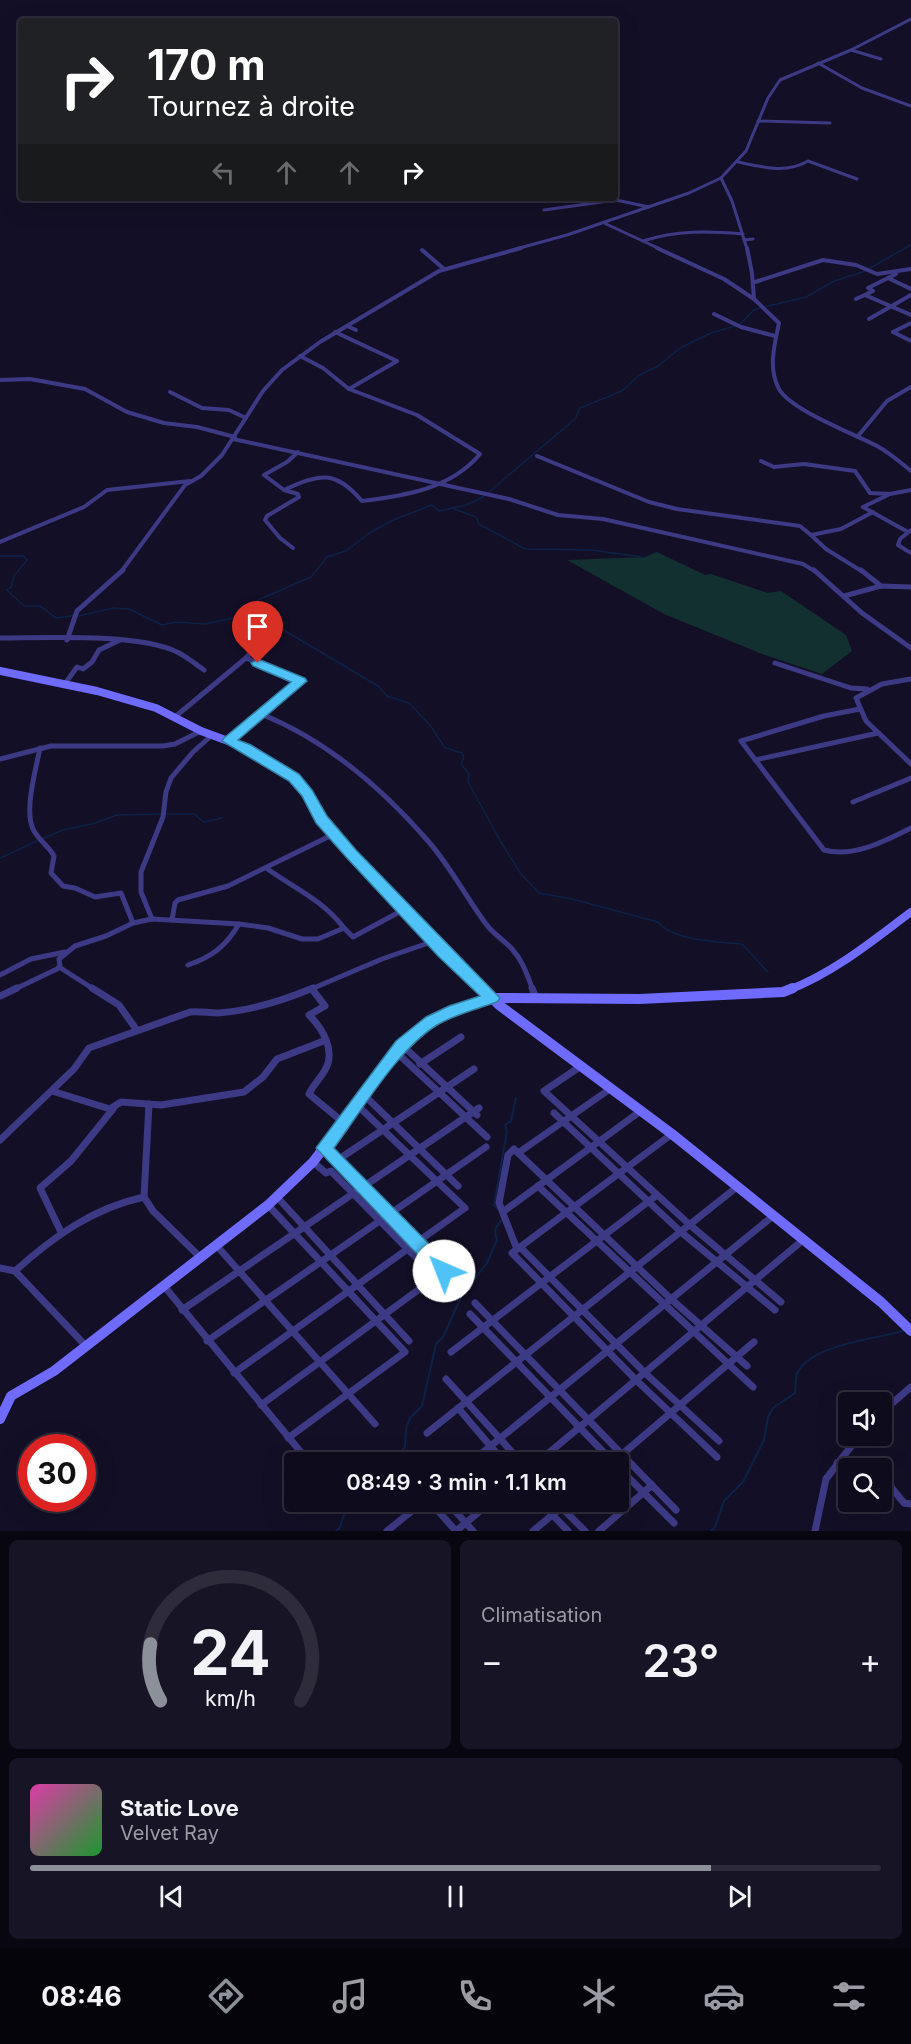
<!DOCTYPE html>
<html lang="fr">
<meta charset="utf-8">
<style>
body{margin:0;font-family:Inter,sans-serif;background:#171425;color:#f1f3f6;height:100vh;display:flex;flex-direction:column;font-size:22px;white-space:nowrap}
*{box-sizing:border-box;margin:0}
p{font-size:20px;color:#9b9ba3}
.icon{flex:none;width:33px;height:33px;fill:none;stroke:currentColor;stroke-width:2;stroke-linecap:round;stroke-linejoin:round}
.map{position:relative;height:1531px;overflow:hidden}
.panel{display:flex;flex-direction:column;gap:9px;padding:9px;background:#08060f;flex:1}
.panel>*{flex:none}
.guide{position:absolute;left:18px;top:18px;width:600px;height:183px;border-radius:6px;box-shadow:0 6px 24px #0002,0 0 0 2px #2e2b3b;background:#202124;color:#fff;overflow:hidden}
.buttons{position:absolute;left:838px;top:1392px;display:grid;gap:12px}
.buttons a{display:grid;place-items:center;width:54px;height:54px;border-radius:6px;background:#0e0b1c;box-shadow:0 6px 24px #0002,0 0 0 2px #2e2b3b;font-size:30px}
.speed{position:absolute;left:18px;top:1434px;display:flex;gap:12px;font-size:30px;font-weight:700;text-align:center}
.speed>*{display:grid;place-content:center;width:78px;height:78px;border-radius:50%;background:#0e0b1c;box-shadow:0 6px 24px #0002,0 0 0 2px #2e2b3b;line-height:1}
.speed .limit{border:9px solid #d22;background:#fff;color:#111}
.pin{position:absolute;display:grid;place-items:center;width:51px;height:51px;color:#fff;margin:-62px -26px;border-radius:50% 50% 50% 0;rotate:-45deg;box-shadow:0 0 6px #0007}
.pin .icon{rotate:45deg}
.me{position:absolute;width:66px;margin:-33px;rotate:316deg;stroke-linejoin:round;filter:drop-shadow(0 0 4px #0008)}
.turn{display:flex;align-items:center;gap:21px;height:126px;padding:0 30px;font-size:27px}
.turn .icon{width:78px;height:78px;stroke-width:2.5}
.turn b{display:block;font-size:42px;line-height:51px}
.lanes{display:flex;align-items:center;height:57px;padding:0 30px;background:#0003;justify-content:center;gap:30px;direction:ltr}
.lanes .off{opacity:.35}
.big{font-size:45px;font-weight:600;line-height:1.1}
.panel .tile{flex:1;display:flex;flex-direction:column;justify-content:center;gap:9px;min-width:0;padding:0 21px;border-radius:9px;background:#171425}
.panel .dial{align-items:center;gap:0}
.dial svg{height:156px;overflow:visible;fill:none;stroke:#2e2b3b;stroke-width:7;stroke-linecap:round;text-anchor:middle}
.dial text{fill:#f1f3f6;stroke:none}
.song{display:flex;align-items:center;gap:18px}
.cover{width:72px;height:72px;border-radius:9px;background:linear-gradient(135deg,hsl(320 70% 55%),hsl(130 70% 35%))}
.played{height:6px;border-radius:3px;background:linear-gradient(90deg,#8c9099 80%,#2e2b3b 80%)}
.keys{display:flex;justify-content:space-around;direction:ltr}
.heat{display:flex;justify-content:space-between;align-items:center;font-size:33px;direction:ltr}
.panel .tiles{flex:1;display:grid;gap:9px;grid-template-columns:1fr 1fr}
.tile:last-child{grid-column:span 2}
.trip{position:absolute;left:284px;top:1452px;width:345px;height:60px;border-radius:6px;background:#0e0b1c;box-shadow:0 6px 24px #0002,0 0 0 2px #2e2b3b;font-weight:600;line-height:60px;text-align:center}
.dock{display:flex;height:96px;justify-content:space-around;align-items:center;background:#06040b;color:#9b9ba3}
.dock .icon{width:42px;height:42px}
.dock .current{color:#8c9099}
.dock b{font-size:27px;color:#f1f3f6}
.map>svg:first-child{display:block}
.green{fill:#12302f}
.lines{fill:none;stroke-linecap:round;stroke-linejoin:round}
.stream-far1{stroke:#0c2248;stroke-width:1.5}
.stream{stroke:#0c2248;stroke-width:2}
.street-far3{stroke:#3d3a85;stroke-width:3}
.street-far2{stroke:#3d3a85;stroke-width:4}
.street-far1{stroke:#3d3a85;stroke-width:5}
.street{stroke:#3d3a85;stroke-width:7}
.secondary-far1{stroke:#6f6bff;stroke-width:8}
.secondary{stroke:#6f6bff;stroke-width:10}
.route{fill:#4fc3f7;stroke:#337fa1;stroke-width:1.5}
</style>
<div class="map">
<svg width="911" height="1531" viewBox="0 0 911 1531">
<rect width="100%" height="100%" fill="#130f26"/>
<path class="green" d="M657 552 705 575 711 574 768 593 781 591 846 635 852 651 822 674 762 654 664 614 567 560 645 557Z"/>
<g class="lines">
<g class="stream-far1">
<path d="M870 268 911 245"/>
<path d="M764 307 806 297 834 281 866 271"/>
<path d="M739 325 754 310 760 308"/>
<path d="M452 508 476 517 479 524 525 549 591 550 642 557"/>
<path d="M0 556H23L27 560 14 576 11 587 7 590 24 606H40C58 617 49 621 74 615"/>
<path d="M79 616 113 608 129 609 162 625 177 622 205 624 238 617 258 600 311 577 327 557 346 551 368 534 393 520 432 505 439 511 466 505 483 497 575 419 580 408 622 391 638 376 658 366 680 348 711 333 735 326"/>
<path d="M233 619 282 629 378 686 387 696 409 703 430 725 445 748 462 753 464 757 461 764 469 774 468 782 501 842 521 874 539 893 572 899 658 922C673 941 719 942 742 944L768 972"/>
<path d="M167 814H194L204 822 222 818"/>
<path d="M42 839 63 830 92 824 117 815 162 814"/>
<path d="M0 858 37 841"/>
</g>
<g class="stream">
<path d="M499 1210 494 1205 507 1131 505 1125 511 1121 516 1098"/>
<path d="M394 1462 405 1447 406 1429 410 1418 422 1406 436 1344 443 1337 462 1295 487 1263 497 1240C493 1230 496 1226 503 1219"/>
<path d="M336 1531 340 1527 348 1502"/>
<path d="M711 1531 715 1527 724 1501 743 1482 764 1440 768 1417 773 1408 795 1393C796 1387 795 1380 797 1374 809 1345 875 1339 903 1331"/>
</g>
<g class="street-far3">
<path d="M851 50 881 59"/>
<path d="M818 63 862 88 911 106"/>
<path d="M758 121 830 123"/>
<path d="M738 162C762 167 786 174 808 161L857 179"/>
<path d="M721 178 732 201 747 249"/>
<path d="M544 210 616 200 649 207"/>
<path d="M604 223 660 249"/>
<path d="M744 240 753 239"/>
<path d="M643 241C677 230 708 231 743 234"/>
<path d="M516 249 567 235 689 193 721 178 746 151 768 98 780 80 851 50 911 19"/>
</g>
<g class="street-far2">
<path d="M657 248 724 279 754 299"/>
<path d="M747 248 752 273 754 299 779 323C775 343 768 367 778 387 787 409 855 434 877 446 890 453 900 462 911 471"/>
<path d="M422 250 444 269"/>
<path d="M888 278 911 289"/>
<path d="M755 282 823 260 856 265 877 274 911 269"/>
<path d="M865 295 911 315"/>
<path d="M856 299 873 291 868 288 896 274"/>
<path d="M714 314 741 327 775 336"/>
<path d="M869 319 911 295"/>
<path d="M347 326 356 330"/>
<path d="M335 332 397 361"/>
<path d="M893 332 911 323"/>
<path d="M893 332 911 341"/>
<path d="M0 380 30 379 85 389 127 412 164 423 197 427 235 437"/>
<path d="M349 389 397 361"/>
<path d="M170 392 202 408 229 410 246 418"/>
<path d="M858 436 887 401 911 387"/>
<path d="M233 439 509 499 558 515 603 519 803 564 816 572"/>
<path d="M537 456 649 502 677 509 800 526 811 535"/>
<path d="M761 461 774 467 804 464 855 471 870 493 890 494 911 490"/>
<path d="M284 490C320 474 334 469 362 501 404 496 451 489 480 454L417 415 349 389 323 368 300 356"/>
<path d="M863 507 908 532"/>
<path d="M863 507 888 495"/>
<path d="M911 530 900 539 898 545 911 553"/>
<path d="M0 542 84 507 107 490 190 481"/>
<path d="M293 548 280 538 265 520 267 516 299 497 298 494 284 490 264 475 287 462 298 452"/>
<path d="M121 572 185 485 201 476 222 455 263 391 282 370 320 342 439 271 521 248"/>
<path d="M863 572 826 549 811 535 841 529 873 512"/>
</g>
<g class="street-far1">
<path d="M814 570 862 613 911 648"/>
<path d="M861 570 881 586"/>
<path d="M844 596 881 586 911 587"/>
<path d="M0 638C45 638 138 633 177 652 186 656 195 664 204 670"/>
<path d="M67 640 77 611 123 570"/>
<path d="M775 663 851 688 867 689"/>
<path d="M911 679 882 684 856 698 866 721 911 764"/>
<path d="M64 685 77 667 83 669 92 662 99 650 120 640"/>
<path d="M860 709 824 716 741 741 824 850C854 858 885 841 911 828"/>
<path d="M261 714C326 740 382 788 428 841 450 866 466 897 486 924 493 934 504 940 512 949 523 961 527 975 533 990"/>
<path d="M176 716 246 658 271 628"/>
<path d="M228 741 300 681 246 658"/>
<path d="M40 748C36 769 24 810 33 829 38 840 49 846 54 856L51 873 63 886 75 888 95 897 121 893 133 923"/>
<path d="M0 759 51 746H163L175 744 201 731"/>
<path d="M755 760 878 733"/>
<path d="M853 802 911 778"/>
<path d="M266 868C294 888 323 900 344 928"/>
<path d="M152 919 141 892V872L163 817 166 792 171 778 193 752 212 735"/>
<path d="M172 920 175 903 178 900 228 886 334 834"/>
<path d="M188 965C212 957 226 946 239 924"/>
<path d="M59 967 95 990"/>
<path d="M0 975 31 959 65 952"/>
<path d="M13 990 57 969 60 966 59 959 75 946 106 936 133 923 152 919 239 924 268 928 302 939H318L344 928 353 937 403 910"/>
<path d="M309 990 382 959 434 941"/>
</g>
<g class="street">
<path d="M92 988 119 1005 136 1029"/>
<path d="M532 988 536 998"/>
<path d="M312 989 325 1006 309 1015C323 1029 336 1051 325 1070 320 1079 313 1085 309 1094L344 1123"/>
<path d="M0 996 17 988"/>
<path d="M402 1045 477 1115"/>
<path d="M396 1052 487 1137"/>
<path d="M420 1064 461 1037"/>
<path d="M581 1066 544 1091 690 1225 781 1302"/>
<path d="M52 1091 110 1109 121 1102 161 1105 244 1092 263 1077 277 1059 326 1040"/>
<path d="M364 1095 458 1186"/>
<path d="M149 1104 144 1197 153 1211 199 1256"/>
<path d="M554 1113 681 1232 775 1310"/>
<path d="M672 1134 512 1253 636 1380 717 1457"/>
<path d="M0 1140 74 1069 89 1048 190 1012C200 1011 208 1013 218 1013 249 1011 284 1000 313 988"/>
<path d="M518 1153 610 1089"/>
<path d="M336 1161 474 1069"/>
<path d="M313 1162 326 1173 331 1171 440 1282"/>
<path d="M538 1186 753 1387"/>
<path d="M277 1197 409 1341"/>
<path d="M268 1205 405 1352 288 1438"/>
<path d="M504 1211 642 1110"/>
<path d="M61 1232 40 1188 71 1161 113 1109"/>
<path d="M216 1245 375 1424"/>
<path d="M521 1248 645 1373 719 1441"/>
<path d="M517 1249 499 1203 508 1155 514 1149 671 1299 747 1366"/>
<path d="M0 1268 15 1271 85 1345"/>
<path d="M15 1271C53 1237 93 1208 144 1197"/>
<path d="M164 1286 309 1462"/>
<path d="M475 1303 676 1510"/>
<path d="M182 1310 479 1108"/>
<path d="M470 1314 613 1462"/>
<path d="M207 1341 486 1147"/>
<path d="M451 1352 657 1195"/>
<path d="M234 1373 465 1208 357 1105"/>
<path d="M446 1379 521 1462"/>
<path d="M261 1405 444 1271 324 1148"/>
<path d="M458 1408 504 1462"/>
<path d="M882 1412 911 1387"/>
<path d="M427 1433 737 1187"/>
<path d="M471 1462 773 1216"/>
<path d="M538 1462 803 1240"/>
<path d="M613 1462 754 1342"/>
<path d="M837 1463 849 1468"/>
<path d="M618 1467 674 1523"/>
<path d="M882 1483 891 1487 904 1503 911 1504"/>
<path d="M430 1502 456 1531"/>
<path d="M447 1502 473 1531"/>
<path d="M540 1502 568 1531"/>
<path d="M556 1502 585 1531"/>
<path d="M387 1531 423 1502"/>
<path d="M456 1531 491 1502"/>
<path d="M533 1531 568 1502"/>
<path d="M599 1531 652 1485"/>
<path d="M815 1531 826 1479 859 1436"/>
</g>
<g class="secondary-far1">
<path d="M0 671 97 691 156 708 201 731 247 748 294 778 308 793 321 819 351 854 483 990"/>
<path d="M789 990C835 972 872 941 911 912"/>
</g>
<g class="secondary">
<path d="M482 988 499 1005 672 1134 881 1302 911 1331"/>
<path d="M0 1419 11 1396 54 1371 268 1205 313 1162 402 1045 431 1021 454 1010 492 998 640 999 783 992 793 988"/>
</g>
</g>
<path class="route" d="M258 659 305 678 307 681 238 740 251 745 299 774 312 790 327 816 356 850 500 998 497 1002C477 1009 456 1014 437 1025 397 1050 363 1109 334 1148L450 1265 453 1271 450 1276 444 1279 438 1276 316 1148 396 1041 426 1017 449 1006 480 996 438 956 346 857 316 823 302 796 289 781 222 741 224 738 291 682 253 666 251 663Z"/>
</svg>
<div class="buttons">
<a><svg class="icon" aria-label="sound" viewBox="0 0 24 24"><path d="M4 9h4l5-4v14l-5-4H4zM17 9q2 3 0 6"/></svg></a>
<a><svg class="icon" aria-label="search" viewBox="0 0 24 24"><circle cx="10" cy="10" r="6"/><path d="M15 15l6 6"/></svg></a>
</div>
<div class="speed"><div class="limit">30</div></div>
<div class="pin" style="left:258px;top:663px;background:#d93025"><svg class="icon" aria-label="arrive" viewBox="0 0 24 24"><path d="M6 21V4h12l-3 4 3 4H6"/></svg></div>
<svg class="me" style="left:444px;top:1271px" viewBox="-20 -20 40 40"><circle r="19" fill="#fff"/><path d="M0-13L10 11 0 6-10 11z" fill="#4fc3f7"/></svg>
<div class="trip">08:49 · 3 min · 1.1 km</div>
<div class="guide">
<div class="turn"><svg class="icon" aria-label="right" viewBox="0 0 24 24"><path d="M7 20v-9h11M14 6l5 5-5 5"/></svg><div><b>170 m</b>Tournez à droite</div></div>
<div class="lanes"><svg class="icon off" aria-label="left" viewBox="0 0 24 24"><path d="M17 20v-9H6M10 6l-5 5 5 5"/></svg><svg class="icon off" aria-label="ahead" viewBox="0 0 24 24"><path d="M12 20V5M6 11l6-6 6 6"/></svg><svg class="icon off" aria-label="ahead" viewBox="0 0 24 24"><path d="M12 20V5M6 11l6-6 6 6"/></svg><svg class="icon" aria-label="right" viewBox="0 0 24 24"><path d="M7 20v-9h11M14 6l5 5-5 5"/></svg></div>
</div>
</div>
<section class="panel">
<div class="tiles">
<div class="tile dial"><svg viewBox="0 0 100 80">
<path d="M14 69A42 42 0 1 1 86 69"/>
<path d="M14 69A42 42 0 0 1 9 40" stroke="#8c9099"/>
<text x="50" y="56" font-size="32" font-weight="700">24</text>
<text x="50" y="72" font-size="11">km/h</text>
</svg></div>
<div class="tile"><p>Climatisation</p>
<div class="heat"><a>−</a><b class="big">23°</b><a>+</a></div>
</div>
<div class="tile">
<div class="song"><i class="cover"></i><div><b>Static Love</b><p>Velvet Ray</p></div></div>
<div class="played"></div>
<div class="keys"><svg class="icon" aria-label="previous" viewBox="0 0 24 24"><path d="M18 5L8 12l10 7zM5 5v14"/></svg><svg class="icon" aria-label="pause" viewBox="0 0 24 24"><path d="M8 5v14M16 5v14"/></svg><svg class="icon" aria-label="next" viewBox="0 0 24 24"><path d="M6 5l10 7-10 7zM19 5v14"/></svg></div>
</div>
</div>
</section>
<nav class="dock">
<b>08:46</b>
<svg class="icon current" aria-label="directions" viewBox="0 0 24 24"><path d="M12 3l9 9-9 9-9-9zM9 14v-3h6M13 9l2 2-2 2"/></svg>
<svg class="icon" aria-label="music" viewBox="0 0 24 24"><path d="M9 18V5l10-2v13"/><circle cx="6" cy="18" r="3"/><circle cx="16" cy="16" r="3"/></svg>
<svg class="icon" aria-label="phone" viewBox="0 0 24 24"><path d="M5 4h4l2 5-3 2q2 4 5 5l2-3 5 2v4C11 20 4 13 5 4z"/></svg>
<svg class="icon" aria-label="climate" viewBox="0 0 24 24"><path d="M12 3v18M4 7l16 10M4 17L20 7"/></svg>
<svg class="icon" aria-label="car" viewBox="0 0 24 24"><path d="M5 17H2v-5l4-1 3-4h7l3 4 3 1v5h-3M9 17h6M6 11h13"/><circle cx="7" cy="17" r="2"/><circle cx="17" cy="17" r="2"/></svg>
<svg class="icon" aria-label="filters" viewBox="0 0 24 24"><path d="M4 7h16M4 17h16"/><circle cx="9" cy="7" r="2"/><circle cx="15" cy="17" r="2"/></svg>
</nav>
